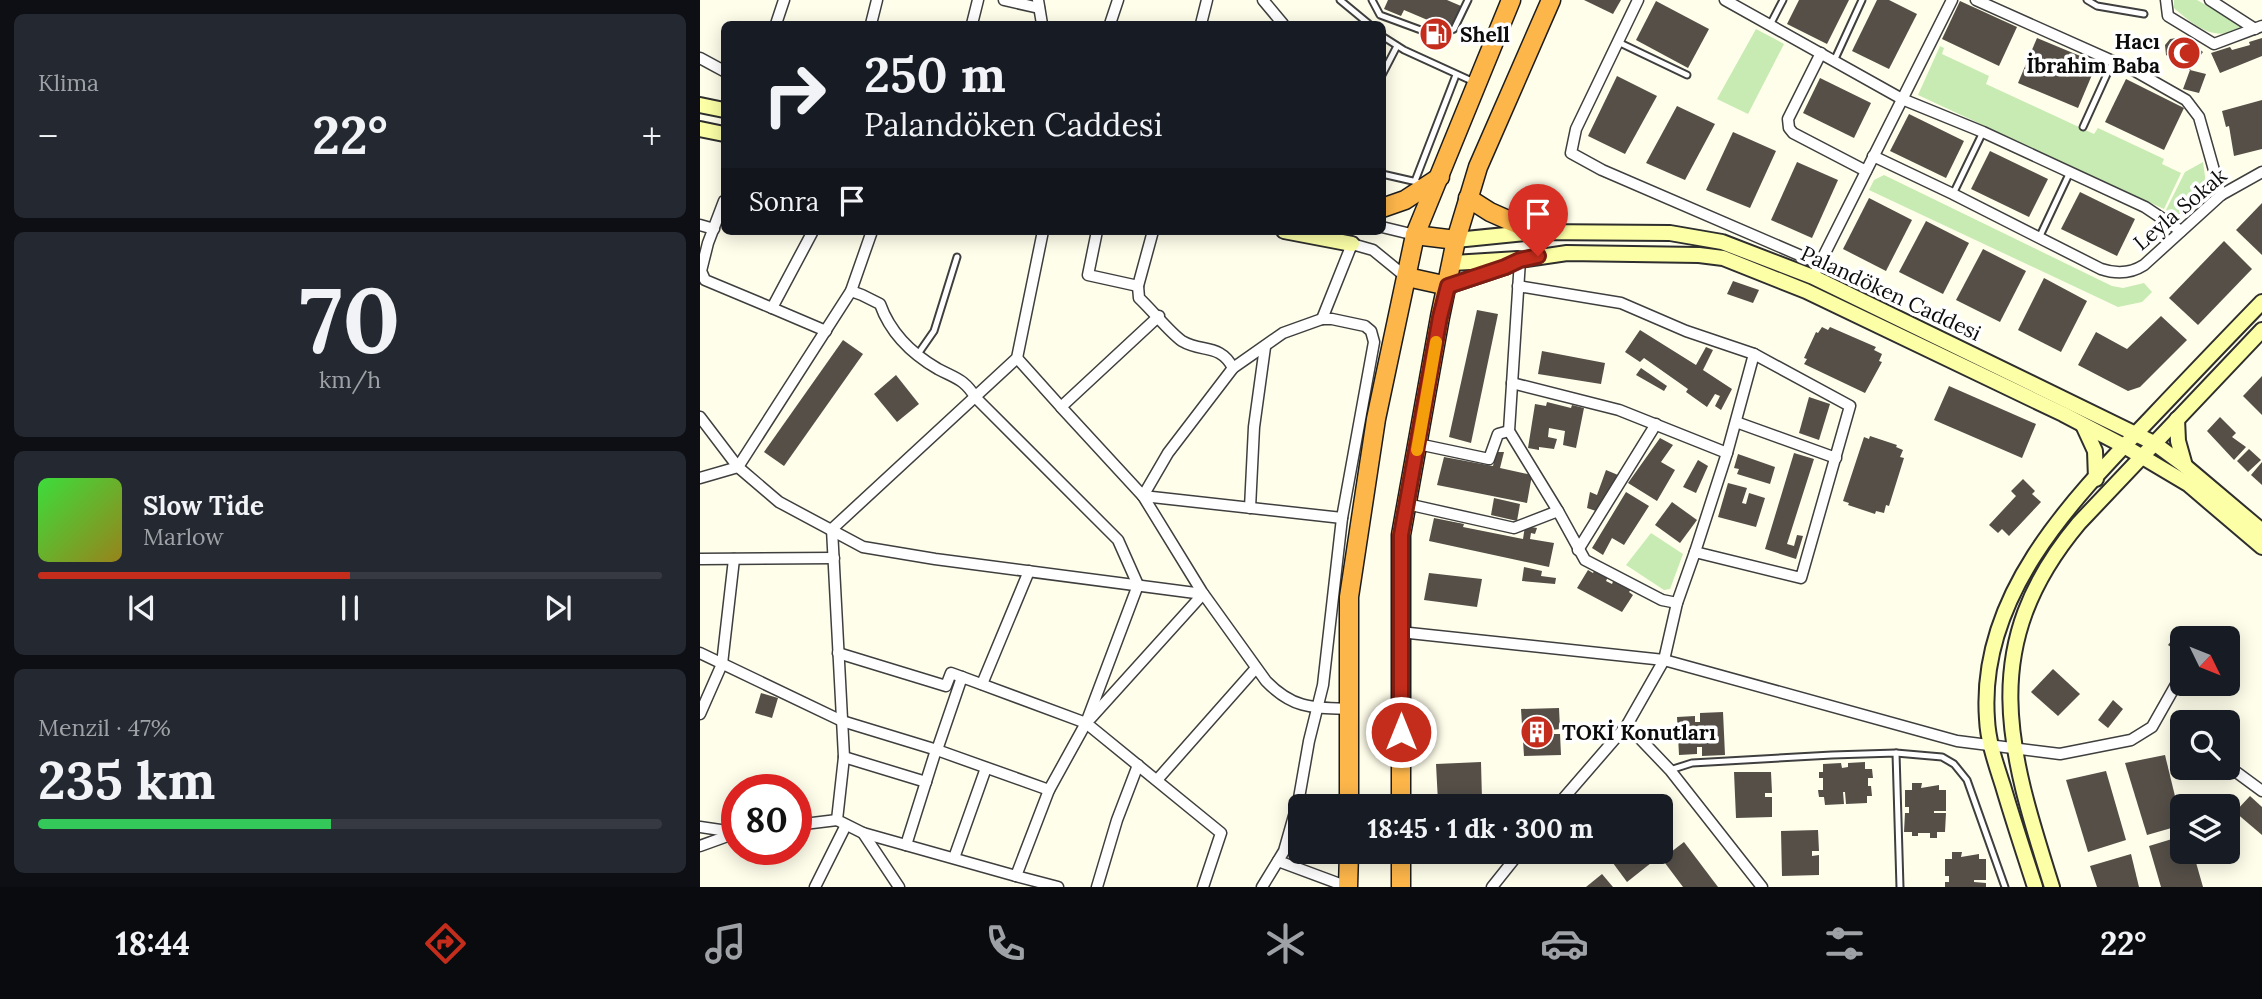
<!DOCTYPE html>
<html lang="tr">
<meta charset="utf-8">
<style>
body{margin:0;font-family:Lora,serif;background:#242831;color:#f1f3f6;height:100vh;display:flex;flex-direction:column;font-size:26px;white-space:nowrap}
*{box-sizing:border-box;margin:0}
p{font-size:23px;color:#9ea1a6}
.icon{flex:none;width:38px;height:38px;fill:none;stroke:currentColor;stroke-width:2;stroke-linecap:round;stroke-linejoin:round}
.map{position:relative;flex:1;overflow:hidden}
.sheet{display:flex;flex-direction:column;gap:14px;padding:14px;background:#0d0f14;width:700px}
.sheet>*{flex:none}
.banner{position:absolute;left:21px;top:21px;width:665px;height:214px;border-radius:10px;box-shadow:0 4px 18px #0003;background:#171b24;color:#f1f3f6;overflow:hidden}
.needle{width:46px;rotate:133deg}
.controls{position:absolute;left:1470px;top:626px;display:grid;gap:14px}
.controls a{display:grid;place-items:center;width:70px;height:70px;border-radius:10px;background:#171b24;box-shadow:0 4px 18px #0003;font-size:35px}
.speed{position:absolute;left:21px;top:774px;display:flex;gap:14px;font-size:35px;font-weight:700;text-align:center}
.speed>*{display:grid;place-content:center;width:91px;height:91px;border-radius:50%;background:#171b24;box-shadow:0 4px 18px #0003;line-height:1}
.speed .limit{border:10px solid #d22;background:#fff;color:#111}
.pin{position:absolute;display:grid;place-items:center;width:60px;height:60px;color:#fff;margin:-72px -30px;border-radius:50% 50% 50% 0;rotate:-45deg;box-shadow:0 0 7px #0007}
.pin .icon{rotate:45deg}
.me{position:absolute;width:77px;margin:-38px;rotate:0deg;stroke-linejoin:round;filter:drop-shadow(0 0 5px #0008)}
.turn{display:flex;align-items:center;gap:24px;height:147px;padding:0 28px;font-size:32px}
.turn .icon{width:91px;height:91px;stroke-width:2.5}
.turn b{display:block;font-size:49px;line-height:60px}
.then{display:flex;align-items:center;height:66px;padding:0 28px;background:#0003;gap:14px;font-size:26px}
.big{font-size:52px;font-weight:700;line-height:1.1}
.sheet .tile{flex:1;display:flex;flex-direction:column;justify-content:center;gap:10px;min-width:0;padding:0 24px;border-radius:10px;background:#242831}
.sheet .dial{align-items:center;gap:0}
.dial b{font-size:91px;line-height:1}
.song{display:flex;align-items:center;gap:21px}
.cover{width:84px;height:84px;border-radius:10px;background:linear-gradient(135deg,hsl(120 70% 55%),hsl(50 70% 35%))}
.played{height:7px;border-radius:4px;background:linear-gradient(90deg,#c42d1c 50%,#363941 50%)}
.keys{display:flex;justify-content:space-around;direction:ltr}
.heat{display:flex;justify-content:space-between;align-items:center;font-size:38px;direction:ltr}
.charge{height:10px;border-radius:5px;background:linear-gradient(90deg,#34c759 47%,#363941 0)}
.trip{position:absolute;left:588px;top:794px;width:385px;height:70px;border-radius:10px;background:#171b24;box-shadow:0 4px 18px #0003;font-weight:700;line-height:70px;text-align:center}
.dock{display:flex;height:112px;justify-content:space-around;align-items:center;background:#090b0e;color:#9ea1a6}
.dock .icon{width:49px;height:49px}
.dock .active{color:#c42d1c}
.dock b{font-size:32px;color:#f1f3f6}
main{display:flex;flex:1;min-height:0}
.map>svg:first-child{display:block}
.green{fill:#c7ebb2}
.building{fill:#554f48}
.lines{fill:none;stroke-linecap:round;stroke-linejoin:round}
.lane-casing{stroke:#3f3f3f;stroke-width:9}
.street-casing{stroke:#3f3f3f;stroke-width:13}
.secondary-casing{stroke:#2e2e2e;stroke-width:18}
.highway-casing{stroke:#1d1d1d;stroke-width:21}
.lane{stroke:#fff;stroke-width:5}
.street{stroke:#fff;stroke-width:10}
.secondary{stroke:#fcffa6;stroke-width:14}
.highway{stroke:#fdb64a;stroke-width:18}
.route-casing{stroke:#7f1d12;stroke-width:18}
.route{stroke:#c42d1c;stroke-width:12}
.slow{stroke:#f59e0b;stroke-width:12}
.labels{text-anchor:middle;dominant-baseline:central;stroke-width:7;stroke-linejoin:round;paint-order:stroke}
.poi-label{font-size:21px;font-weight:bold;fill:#0c0c0c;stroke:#fff;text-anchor:start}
.street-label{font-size:21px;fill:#0c0c0c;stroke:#fff}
</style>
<main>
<section class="sheet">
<div class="tile"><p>Klima</p>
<div class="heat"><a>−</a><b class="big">22°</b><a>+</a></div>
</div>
<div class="tile dial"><b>70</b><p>km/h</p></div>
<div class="tile">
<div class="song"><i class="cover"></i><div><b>Slow Tide</b><p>Marlow</p></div></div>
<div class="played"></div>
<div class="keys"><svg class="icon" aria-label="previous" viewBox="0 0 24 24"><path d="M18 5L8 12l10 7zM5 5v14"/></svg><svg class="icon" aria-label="pause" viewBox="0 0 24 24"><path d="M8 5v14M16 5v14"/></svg><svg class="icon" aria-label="next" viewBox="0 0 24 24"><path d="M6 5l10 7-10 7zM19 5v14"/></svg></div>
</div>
<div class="tile"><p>Menzil · 47%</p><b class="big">235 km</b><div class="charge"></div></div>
</section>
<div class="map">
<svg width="1562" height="887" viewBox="0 0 1562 887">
<rect width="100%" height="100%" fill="#fffeeb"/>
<g class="green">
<path d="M1474 0H1497L1542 26C1518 45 1493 25 1474 8Z"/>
<path d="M1056 29 1084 44 1048 114 1017 99Z"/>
<path d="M1240 46 1244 48 1242 54 1289 76 1286 84 1394 134 1398 128 1464 159 1462 164 1481 173 1464 209 1218 95Z"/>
<path d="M1503 162 1507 191 1477 216 1466 210 1485 172Z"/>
<path d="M1184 175 1412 286 1423 288 1444 283 1452 292 1442 302 1418 307 1169 190 1174 180Z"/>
<path d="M951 533 983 554 970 589 964 590 926 565Z"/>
</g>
<g class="building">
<path d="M688 0H747L761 6 751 30 704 10 701 16 684 9Z"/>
<path d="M884 0H921L913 14Z"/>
<path d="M1099 0H1149L1127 44 1087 24Z"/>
<path d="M1177 0H1189L1217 14 1189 69 1152 51Z"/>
<path d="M956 1 1009 29 988 68 936 40Z"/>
<path d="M1260 1 1317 27 1299 66 1242 39Z"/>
<path d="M1484 37 1503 52 1490 70 1506 74 1499 93 1483 89 1490 70 1466 55 1465 45 1470 39Z"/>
<path d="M1337 38 1397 63 1378 108 1318 83Z"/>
<path d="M1562 38V56L1520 73 1511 53 1530 47 1532 50 1550 45 1549 42Z"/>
<path d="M917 76 957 96 925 154 888 136Z"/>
<path d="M1120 78 1171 103 1154 138 1103 113Z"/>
<path d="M1426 79 1484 108 1464 150 1405 122Z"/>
<path d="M1562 100V149L1534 156 1529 126 1526 127 1522 111Z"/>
<path d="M977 106 1015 124 985 180 946 163Z"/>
<path d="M1209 114 1264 141 1246 178 1190 151Z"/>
<path d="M1033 132 1076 151 1050 208 1006 190Z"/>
<path d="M1290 151 1348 179 1329 217 1271 189Z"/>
<path d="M1097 162 1138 180 1112 238 1071 220Z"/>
<path d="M1380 192 1435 219 1417 256 1361 229Z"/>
<path d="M1169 198 1212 220 1186 271 1143 249Z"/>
<path d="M1562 203V255L1536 230Z"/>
<path d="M1226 221 1269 243 1243 294 1199 272Z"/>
<path d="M1524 241 1552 269 1498 325 1469 298Z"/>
<path d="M1283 249 1326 271 1300 322 1256 300Z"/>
<path d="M1344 278 1387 301 1361 352 1318 330Z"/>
<path d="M1033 281 1059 290 1053 303 1027 294Z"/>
<path d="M777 310 798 314 771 443 749 437Z"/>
<path d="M1461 316 1487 340 1440 387 1428 391 1378 365 1396 332 1427 349Z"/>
<path d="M1122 327 1128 330 1130 327 1176 347 1174 350 1182 354 1179 361 1182 362 1165 393 1104 364 1107 359 1104 358 1116 332 1118 333Z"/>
<path d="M940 330 996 365 1006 347 1013 350 1003 370 1032 389 1021 410 1015 406 1020 396 1015 394 1007 407 986 392 988 389 944 358 940 362 925 352Z"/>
<path d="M143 340 163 354 84 466 64 452Z"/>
<path d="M842 351 905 363 901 384 838 374Z"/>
<path d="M941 368 967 386 964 391 936 375Z"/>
<path d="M196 375 219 404 197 422 174 394Z"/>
<path d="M1562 376V415L1543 396Z"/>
<path d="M1249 386 1336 424 1322 458 1234 420Z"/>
<path d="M1109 397 1130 404 1119 440 1099 433Z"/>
<path d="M847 402 871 408 872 405 884 408 876 448 863 445 865 431 849 428 848 437 857 439 854 449 839 447V450L828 448 835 404 846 406Z"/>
<path d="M1520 417 1536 433 1532 437 1546 447 1534 460 1507 431Z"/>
<path d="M1170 436 1197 445 1196 447 1203 450 1200 457 1204 458 1189 506 1186 505 1184 513 1176 511 1175 514 1148 505 1149 503 1143 501 1164 437 1169 439Z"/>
<path d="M960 438 973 445 961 462 975 470 957 501 928 483Z"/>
<path d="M1549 449 1561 460 1548 472 1537 461Z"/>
<path d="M796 452H804L800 468 832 475 827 503 737 485 744 457 793 466Z"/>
<path d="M1094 453 1114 459 1087 544 1094 546 1097 535 1103 536 1096 559 1065 549Z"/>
<path d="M1038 454 1075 467 1070 484 1037 474 1039 469 1034 468Z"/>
<path d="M998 460 1008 466 996 493 983 487Z"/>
<path d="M1562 462V485L1551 475Z"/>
<path d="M906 470 918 475 896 511 887 508 890 492 897 495Z"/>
<path d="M1323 479 1335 491 1332 494 1341 502 1309 536 1302 529 1298 533 1289 525 1316 496 1311 491Z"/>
<path d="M1028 483 1047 488 1042 503 1046 504 1049 493 1065 498 1056 527 1018 517Z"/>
<path d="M926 492 949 506 924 545 912 538 903 555 892 548Z"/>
<path d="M794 498 820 504 817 521 791 515Z"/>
<path d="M972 502 997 520 980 543 955 525Z"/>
<path d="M734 518 764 524 763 527 823 539 825 526 837 528 835 534 831 533 830 539 854 543 849 567 729 541Z"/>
<path d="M824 567 842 571 841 576 856 578 855 584 822 581Z"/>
<path d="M895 569 908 577 906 581 912 584 914 579 932 588 929 592 933 595 922 612 877 588 888 570 893 573Z"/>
<path d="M729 573 782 579 777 607 724 600Z"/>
<path d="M1478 632 1486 639H1482V655L1468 645Z"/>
<path d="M1353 669 1380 694 1358 716 1331 692Z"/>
<path d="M61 693 78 698 72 718 55 713Z"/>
<path d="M1413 700 1423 709 1408 728 1398 720Z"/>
<path d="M859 708 860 729 852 730V734H860L861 755 824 756 821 709Z"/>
<path d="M1023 712 1025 755 1002 756V747H997V754L979 755 977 717 995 716V722H1000V713Z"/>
<path d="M1465 755 1482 825 1447 835 1425 763Z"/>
<path d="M781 762 782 800 760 801V797H755L756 801 738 802 736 764Z"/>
<path d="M1165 762V769H1172L1173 778H1168V786H1171L1172 796H1167V803L1146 804 1145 792H1143L1144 804 1125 805 1124 797H1119L1118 790H1123V778H1119V772H1123V764L1141 763 1142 768 1148 767V763Z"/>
<path d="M1406 771 1426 840 1388 852 1366 780Z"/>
<path d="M1034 772H1071L1072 793H1065V797H1072V817L1036 818Z"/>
<path d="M1212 783H1222L1221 788 1239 785V790H1246V811H1234V813H1246L1245 832H1237V838H1230V833H1218V836H1212V832H1204L1205 813H1209V807H1205V790H1212Z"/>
<path d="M1550 796 1562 807V835L1535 812Z"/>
<path d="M1118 830 1119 851H1112V856L1119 855V875L1082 876 1081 831Z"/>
<path d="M1482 836V852H1493L1503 887H1461L1449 846Z"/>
<path d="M984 842 1018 887H983L962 859Z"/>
<path d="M919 852H942L951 863 927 882 910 859Z"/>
<path d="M1252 852H1262L1261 857 1279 854V859H1286V880H1274V882L1286 883V887H1245V882H1249V876H1245V859H1252Z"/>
<path d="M1431 854 1439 887H1397L1390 866Z"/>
<path d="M902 874 913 887H886Z"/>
</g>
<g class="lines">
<defs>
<g id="lane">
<path d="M640 0 669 24"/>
<path d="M672 0 680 15 737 36 754 29 768 0"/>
<path d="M1387 0 1397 6 1444 14"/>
<path d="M1070 25 1083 0"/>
<path d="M682 36 704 50 774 82"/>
<path d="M918 42 987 75"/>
<path d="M1134 61 1162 0"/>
<path d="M682 75 697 46"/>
<path d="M1383 127 1413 61"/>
<path d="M682 174 717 182"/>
<path d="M715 181 756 75"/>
<path d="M1253 194 1283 132"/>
<path d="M1339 238 1370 172"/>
<path d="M218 354 234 331 257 257"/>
<path d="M1196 753 1200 887"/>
<path d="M970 770 992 763 1132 755 1196 753 1242 757 1254 764 1267 780 1305 887"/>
</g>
<g id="street">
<path d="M304 0 339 8"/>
<path d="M338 0 342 24"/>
<path d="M563 0 583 24"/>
<path d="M938 0 876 129 871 153 902 170 1120 264"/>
<path d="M1025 0 1202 99 1283 132 1445 207 1481 231"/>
<path d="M1276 0 1435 71 1486 100 1499 117 1521 195"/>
<path d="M1466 0 1468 16 1514 44 1562 26"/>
<path d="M1510 0 1555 29"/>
<path d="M76 24 84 0"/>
<path d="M171 24 177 0"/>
<path d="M272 24 278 0"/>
<path d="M410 24 418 0"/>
<path d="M501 24 507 0"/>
<path d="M1121 53 1088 119 1089 128 1093 133 1166 171"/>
<path d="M0 58 24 71"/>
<path d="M1173 156 1253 194 1401 269C1416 274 1430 274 1444 265L1521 195 1562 172"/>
<path d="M24 201 8 243 1 271 5 280 72 308"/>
<path d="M0 225 14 229"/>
<path d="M682 227 715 235"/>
<path d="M113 231 72 308 126 331"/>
<path d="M397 231 388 275 438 286"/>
<path d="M453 231 438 286 439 298C451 309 471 334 482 341 502 353 520 343 533 368"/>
<path d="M820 260 809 431 858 511 885 560 962 600 977 603"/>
<path d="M1117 269 1252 0"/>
<path d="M818 286 921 303 986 331 1054 354 1150 406 1101 578 995 552 977 603 964 660 927 725 856 807"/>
<path d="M151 291 162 295 180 304C190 332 212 354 238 369 257 379 264 379 276 398L418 540 438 585 386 723 349 790 316 876 358 887"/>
<path d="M459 316 361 407 443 496 502 592 566 681C593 709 613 708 650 709"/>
<path d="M622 319 652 244 673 250 706 277"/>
<path d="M317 358 361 407"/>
<path d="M812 383 919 410 1027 453"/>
<path d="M0 417 38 467 79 502 163 547 235 559 503 594"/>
<path d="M1036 422 1136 458"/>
<path d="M718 444 789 459 798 434 809 431"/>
<path d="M0 478 38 467 151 291 172 231"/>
<path d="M443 496 468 453 533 368 583 333 622 319H632L665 326 671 331 674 342 642 518 623 685 609 741 599 798 584 851 562 887"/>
<path d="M443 496 642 518"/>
<path d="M707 504 814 528 858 511"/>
<path d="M550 508 554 427 565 347"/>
<path d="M878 550 956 424"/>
<path d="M995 552 1027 453 1054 354"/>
<path d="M0 559 134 558"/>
<path d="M700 632 964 660 1257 741 1360 754 1431 740 1452 727 1482 674"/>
<path d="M0 653 142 721 237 750 262 677 386 723 521 833 503 887"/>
<path d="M138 653 246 686 251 673 262 677"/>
<path d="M282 684 329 571"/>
<path d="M0 714 22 664 34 559"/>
<path d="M391 718 503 594"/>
<path d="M1505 721V723"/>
<path d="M927 725 970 770 1062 887"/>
<path d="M237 750 349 790"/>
<path d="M144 757 226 782"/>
<path d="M1528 766 1562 791"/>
<path d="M457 780 556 668"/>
<path d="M96 825 137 820"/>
<path d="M0 827 34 832"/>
<path d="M163 833 316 876"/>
<path d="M206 845 236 750"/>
<path d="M0 846 36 833"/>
<path d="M254 858 286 768"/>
<path d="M578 861 648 887"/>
<path d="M115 887 146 825"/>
<path d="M199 887 163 833 137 820 144 757 132 529 317 358 343 231"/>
<path d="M397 887 417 820 438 765"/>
<path d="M792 887 820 852"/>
</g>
<g id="secondary">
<path d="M0 105 24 110"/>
<path d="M0 129 24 134"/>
<path d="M584 231 652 244"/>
<path d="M756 240 835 232 970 233 1022 242 1113 277 1454 443 1485 466 1562 531"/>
<path d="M753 263 818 259"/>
<path d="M748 286 805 267 820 260 867 253 999 255 1023 258 1106 291 1363 414 1424 446 1488 484 1562 547"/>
<path d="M1477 419 1478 441 1485 466"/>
<path d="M1383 425 1395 451 1396 479"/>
<path d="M1335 887C1324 853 1313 820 1303 786 1296 764 1288 742 1287 719 1278 597 1370 502 1448 421 1486 381 1524 341 1562 302"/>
<path d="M1352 887C1308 748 1276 646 1379 523L1562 330"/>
</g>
<g id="highway">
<path d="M768 198 790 212 835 232"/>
<path d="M682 208 705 200 740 177"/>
<path d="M715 235 756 240"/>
<path d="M707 277 748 286"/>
<path d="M649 807V597L676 419 715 235 811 0"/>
<path d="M701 807V535L740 317 756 240 778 167 851 0"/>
<path d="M648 887 649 852"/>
<path d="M701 887V852"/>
</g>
</defs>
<use href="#lane" class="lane-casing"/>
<use href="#street" class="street-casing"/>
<use href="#secondary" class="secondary-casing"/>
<use href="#highway" class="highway-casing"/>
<use href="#lane" class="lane"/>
<use href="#street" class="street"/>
<use href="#secondary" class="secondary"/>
<use href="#highway" class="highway"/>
</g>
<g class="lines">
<defs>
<path id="route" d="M701 732V535L740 317 748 286 805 267 820 260 838 256"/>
</defs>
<use href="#route" class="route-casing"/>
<use href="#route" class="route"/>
<path class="slow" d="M717 450 736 342"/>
</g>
<defs>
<symbol id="fuel-disc" viewBox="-11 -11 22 22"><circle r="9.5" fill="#c42d1c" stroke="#fff"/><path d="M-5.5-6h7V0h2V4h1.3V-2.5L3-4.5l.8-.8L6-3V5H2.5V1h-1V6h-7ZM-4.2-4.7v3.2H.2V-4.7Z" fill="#fff"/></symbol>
<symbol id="mosque-disc" viewBox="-11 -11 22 22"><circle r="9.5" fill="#c42d1c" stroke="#fff"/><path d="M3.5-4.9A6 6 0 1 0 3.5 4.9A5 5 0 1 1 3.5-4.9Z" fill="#fff"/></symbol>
<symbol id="building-disc" viewBox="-11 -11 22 22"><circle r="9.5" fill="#c42d1c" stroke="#fff"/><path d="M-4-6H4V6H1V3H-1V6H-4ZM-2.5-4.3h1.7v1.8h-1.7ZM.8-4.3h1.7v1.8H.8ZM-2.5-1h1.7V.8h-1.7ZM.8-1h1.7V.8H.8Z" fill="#fff"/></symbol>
</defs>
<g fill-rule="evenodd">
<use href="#fuel-disc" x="717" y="15" width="38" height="38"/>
<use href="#mosque-disc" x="1465" y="34" width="38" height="38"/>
<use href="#building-disc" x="818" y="713" width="38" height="38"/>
</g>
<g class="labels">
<g class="poi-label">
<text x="760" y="34">Shell</text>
<text x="1460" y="41" text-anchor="end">Hacı<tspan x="1460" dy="24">İbrahim Baba</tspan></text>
<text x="862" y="732">TOKİ Konutları</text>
</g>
<g class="street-label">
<text transform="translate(1480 209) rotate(-40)">Leyla Sokak</text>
<text transform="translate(1191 293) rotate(25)">Palandöken Caddesi</text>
</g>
</g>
</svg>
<div class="controls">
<a><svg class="needle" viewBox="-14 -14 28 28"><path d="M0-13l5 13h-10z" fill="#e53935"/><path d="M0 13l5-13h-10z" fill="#9ea1a6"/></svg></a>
<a><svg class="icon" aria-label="search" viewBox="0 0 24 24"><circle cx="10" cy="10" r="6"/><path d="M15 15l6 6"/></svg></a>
<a><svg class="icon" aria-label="layers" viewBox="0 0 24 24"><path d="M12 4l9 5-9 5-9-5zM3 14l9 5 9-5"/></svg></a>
</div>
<div class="speed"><div class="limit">80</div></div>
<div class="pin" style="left:838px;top:256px;background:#d93025"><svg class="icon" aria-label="arrive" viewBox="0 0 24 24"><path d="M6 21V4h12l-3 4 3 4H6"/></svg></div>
<svg class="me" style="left:701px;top:732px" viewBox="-20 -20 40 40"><circle r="17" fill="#c42d1c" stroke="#fff" stroke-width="3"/><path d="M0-11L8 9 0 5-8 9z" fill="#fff"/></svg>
<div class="trip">18:45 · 1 dk · 300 m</div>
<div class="banner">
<div class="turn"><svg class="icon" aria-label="right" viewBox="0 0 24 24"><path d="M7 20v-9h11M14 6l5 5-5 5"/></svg><div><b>250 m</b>Palandöken Caddesi</div></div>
<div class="then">Sonra<svg class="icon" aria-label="arrive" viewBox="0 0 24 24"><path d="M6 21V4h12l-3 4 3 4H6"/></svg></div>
</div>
</div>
</main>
<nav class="dock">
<b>18:44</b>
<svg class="icon active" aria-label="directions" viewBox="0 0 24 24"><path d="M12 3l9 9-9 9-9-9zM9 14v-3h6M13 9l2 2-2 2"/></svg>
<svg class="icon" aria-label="music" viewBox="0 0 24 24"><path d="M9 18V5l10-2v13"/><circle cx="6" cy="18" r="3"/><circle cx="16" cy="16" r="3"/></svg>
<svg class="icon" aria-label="phone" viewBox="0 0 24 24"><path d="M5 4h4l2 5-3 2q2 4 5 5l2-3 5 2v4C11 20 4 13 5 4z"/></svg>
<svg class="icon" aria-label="climate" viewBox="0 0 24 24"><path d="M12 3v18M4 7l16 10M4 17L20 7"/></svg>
<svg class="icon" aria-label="car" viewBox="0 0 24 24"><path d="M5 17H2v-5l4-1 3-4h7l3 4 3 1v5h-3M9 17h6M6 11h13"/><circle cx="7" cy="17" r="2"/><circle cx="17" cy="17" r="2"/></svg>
<svg class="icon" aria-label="filters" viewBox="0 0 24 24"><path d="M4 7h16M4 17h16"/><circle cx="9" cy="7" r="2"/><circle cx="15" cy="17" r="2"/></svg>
<b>22°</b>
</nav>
